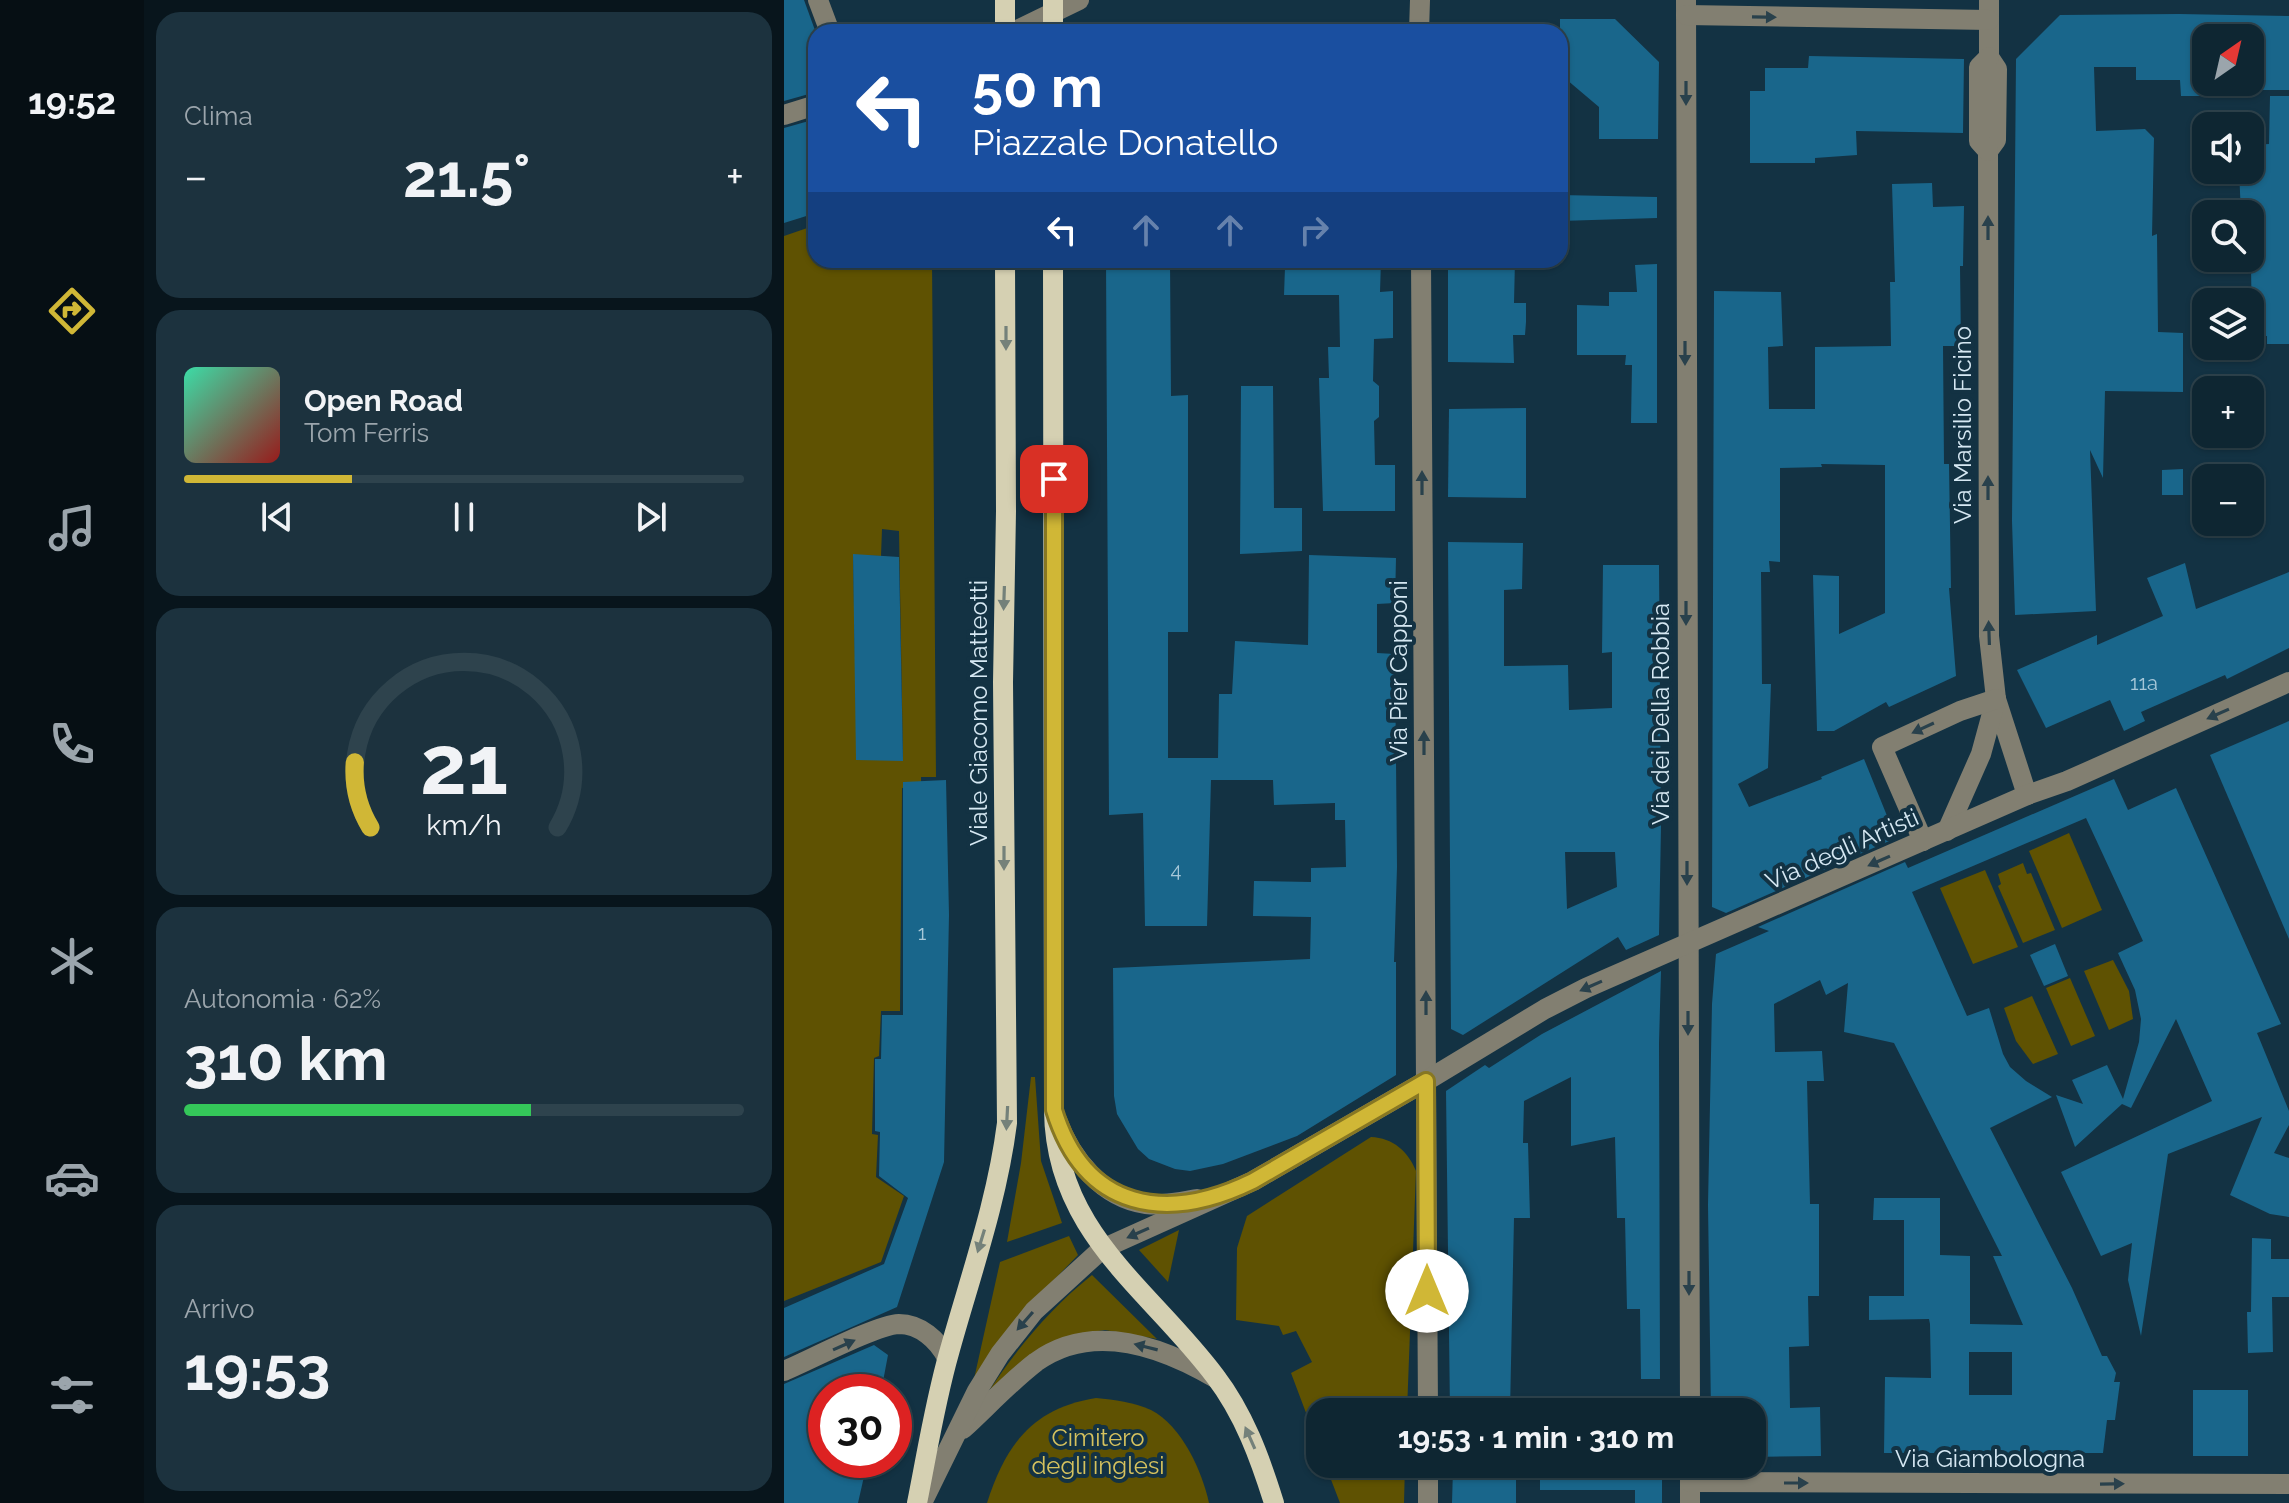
<!DOCTYPE html>
<html lang="it">
<meta charset="utf-8">
<style>
body{margin:0;font-family:Raleway,sans-serif;background:#1c323e;color:#f1f3f6;height:100vh;display:flex;flex-direction:column;font-size:30px;white-space:nowrap}
*{box-sizing:border-box;margin:0}
p{font-size:26px;color:#9ba5ac}
.icon{flex:none;width:44px;height:44px;fill:none;stroke:currentColor;stroke-width:2;stroke-linecap:round;stroke-linejoin:round}
.map{position:relative;flex:1;overflow:hidden}
.side{display:flex;flex-direction:column;gap:12px;padding:12px;background:#08151c;width:640px}
.side>*{flex:none}
.hud{position:absolute;left:24px;top:24px;width:760px;height:244px;border-radius:24px;box-shadow:0 2px 6px #0004,0 0 0 2px #2e434d;background:#1a4fa0;color:#fff;overflow:hidden}
.needle{width:52px;rotate:34deg}
.buttons{position:absolute;left:1408px;top:24px;display:grid;gap:16px}
.buttons a{display:grid;place-items:center;width:72px;height:72px;border-radius:16px;background:#0e2632;box-shadow:0 2px 6px #0004,0 0 0 2px #2e434d;font-size:40px}
.speed{position:absolute;left:24px;top:1374px;display:flex;gap:16px;font-size:40px;font-weight:700;text-align:center}
.speed>*{display:grid;place-content:center;width:104px;height:104px;border-radius:50%;background:#0e2632;box-shadow:0 2px 6px #0004,0 0 0 2px #2e434d;line-height:1}
.speed .limit{border:12px solid #d22;background:#fff;color:#111}
.pin{position:absolute;display:grid;place-items:center;width:68px;height:68px;color:#fff;margin:-34px;border-radius:16px;box-shadow:0 4px 12px #0006}
.me{position:absolute;width:88px;margin:-44px;rotate:0deg;stroke-linejoin:round;filter:drop-shadow(0 0 6px #0008)}
.turn{display:flex;align-items:center;gap:28px;height:168px;padding:0 32px;font-size:36px}
.turn .icon{width:104px;height:104px;stroke-width:2.5}
.turn b{display:block;font-size:56px;line-height:68px}
.lanes{display:flex;align-items:center;height:76px;padding:0 32px;background:#0003;justify-content:center;gap:40px;direction:ltr}
.lanes .off{opacity:.35}
.big{font-size:60px;font-weight:700;line-height:1.1}
.side .card{flex:1;display:flex;flex-direction:column;justify-content:center;gap:12px;min-width:0;padding:0 28px;border-radius:24px;background:#1c323e}
.side .dial{align-items:center;gap:0}
.dial svg{height:208px;overflow:visible;fill:none;stroke:#2e434d;stroke-width:7;stroke-linecap:round;text-anchor:middle}
.dial text{fill:#f1f3f6;stroke:none}
.song{display:flex;align-items:center;gap:24px}
.cover{width:96px;height:96px;border-radius:12px;background:linear-gradient(135deg,hsl(160 70% 55%),hsl(0 70% 35%))}
.played{height:8px;border-radius:4px;background:linear-gradient(90deg,#d0b736 30%,#2e434d 30%)}
.keys{display:flex;justify-content:space-around;direction:ltr}
.heat{display:flex;justify-content:space-between;align-items:center;font-size:44px;direction:ltr}
.charge{height:12px;border-radius:6px;background:linear-gradient(90deg,#34c759 62%,#2e434d 0)}
.trip{position:absolute;left:522px;top:1398px;width:460px;height:80px;border-radius:24px;background:#0e2632;box-shadow:0 2px 6px #0004,0 0 0 2px #2e434d;font-weight:700;line-height:80px;text-align:center}
main{display:flex;flex:1;min-height:0}
.tabs{display:flex;flex-direction:column;width:144px;justify-content:space-around;align-items:center;background:#060f14;color:#9ba5ac}
.tabs .icon{width:56px;height:56px}
.tabs .selected{color:#d0b736}
.tabs b{font-size:36px;color:#f1f3f6}
.map>svg:first-child{display:block}
.green{fill:#5f5202;fill-rule:evenodd}
.building{fill:#19668b;fill-rule:evenodd}
.lines{fill:none;stroke-linecap:round;stroke-linejoin:round}
.minor{stroke:#827f71;stroke-width:20}
.major{stroke:#d5d0b2;stroke-width:20}
.oneway{fill:#29414c}
.oneway2{fill:#74817a}
.route-casing{stroke:#877723;stroke-width:20}
.route{stroke:#d0b736;stroke-width:14}
.labels{text-anchor:middle;dominant-baseline:central;stroke-width:8;stroke-linejoin:round;paint-order:stroke}
.number-label{font-size:20px;fill:#a7c8d9}
.street-label{font-size:24px;fill:#d6e8f3;stroke:#133243}
.park-label{font-size:24px;fill:#d6c25e;stroke:#133243}
</style>
<main>
<nav class="tabs">
<b>19:52</b>
<svg class="icon selected" aria-label="directions" viewBox="0 0 24 24"><path d="M12 3l9 9-9 9-9-9zM9 14v-3h6M13 9l2 2-2 2"/></svg>
<svg class="icon" aria-label="music" viewBox="0 0 24 24"><path d="M9 18V5l10-2v13"/><circle cx="6" cy="18" r="3"/><circle cx="16" cy="16" r="3"/></svg>
<svg class="icon" aria-label="phone" viewBox="0 0 24 24"><path d="M5 4h4l2 5-3 2q2 4 5 5l2-3 5 2v4C11 20 4 13 5 4z"/></svg>
<svg class="icon" aria-label="climate" viewBox="0 0 24 24"><path d="M12 3v18M4 7l16 10M4 17L20 7"/></svg>
<svg class="icon" aria-label="car" viewBox="0 0 24 24"><path d="M5 17H2v-5l4-1 3-4h7l3 4 3 1v5h-3M9 17h6M6 11h13"/><circle cx="7" cy="17" r="2"/><circle cx="17" cy="17" r="2"/></svg>
<svg class="icon" aria-label="filters" viewBox="0 0 24 24"><path d="M4 7h16M4 17h16"/><circle cx="9" cy="7" r="2"/><circle cx="15" cy="17" r="2"/></svg>
</nav>
<section class="side">
<div class="card"><p>Clima</p>
<div class="heat"><a>−</a><b class="big">21.5°</b><a>+</a></div>
</div>
<div class="card">
<div class="song"><i class="cover"></i><div><b>Open Road</b><p>Tom Ferris</p></div></div>
<div class="played"></div>
<div class="keys"><svg class="icon" aria-label="previous" viewBox="0 0 24 24"><path d="M18 5L8 12l10 7zM5 5v14"/></svg><svg class="icon" aria-label="pause" viewBox="0 0 24 24"><path d="M8 5v14M16 5v14"/></svg><svg class="icon" aria-label="next" viewBox="0 0 24 24"><path d="M6 5l10 7-10 7zM19 5v14"/></svg></div>
</div>
<div class="card dial"><svg viewBox="0 0 100 80">
<path d="M14 69A42 42 0 1 1 86 69"/>
<path d="M14 69A42 42 0 0 1 8 44" stroke="#d0b736"/>
<text x="50" y="56" font-size="32" font-weight="700">21</text>
<text x="50" y="72" font-size="11">km/h</text>
</svg></div>
<div class="card"><p>Autonomia · 62%</p><b class="big">310 km</b><div class="charge"></div></div>
<div class="card"><p>Arrivo</p><b class="big">19:53</b></div>
</section>
<div class="map">
<svg width="1505" height="1503" viewBox="0 0 1505 1503">
<rect width="100%" height="100%" fill="#133243"/>
<g class="green">
<path d="M32 225V260H148L152 777H137V787L118 788 116 1011H97L95 1056 90 1058 88 1134 94 1135 92 1177 120 1196 97 1262 0 1301V236ZM98 529 115 531 119 760H73L69 555 97 556Z"/>
<path d="M1285 833 1318 910 1278 928 1245 851Z"/>
<path d="M1239 863 1243 874 1247 873 1271 930 1239 943 1214 886 1217 884 1214 874Z"/>
<path d="M1201 870 1234 947 1189 964 1156 888Z"/>
<path d="M1329 960 1345 991 1349 1019 1325 1030 1300 971Z"/>
<path d="M1286 978 1311 1036 1287 1046 1262 988Z"/>
<path d="M1248 996 1274 1054 1249 1064 1232 1041 1220 1008Z"/>
<path d="M247 1077H251L257 1161 278 1223 223 1242 237 1163Z"/>
<path d="M587 1137C609 1138 624 1151 632 1171L623 1412H536V1450L507 1373 528 1362 512 1331 499 1335 495 1326 452 1320 453 1248 463 1216Z"/>
<path d="M395 1230 384 1282 355 1250Z"/>
<path d="M285 1236 294 1255 234 1317 188 1388 216 1262Z"/>
<path d="M308 1275 373 1339 321 1330 301 1333 201 1397C231 1351 264 1310 308 1275Z"/>
<path d="M312 1398C331 1400 349 1402 367 1410 398 1426 418 1471 425 1503H203C222 1444 249 1408 312 1398Z"/>
<path d="M541 1464H621L620 1503H556Z"/>
</g>
<g class="building">
<path d="M0 0H20L32 33V92L0 101Z"/>
<path d="M1395 14 1505 16V90H1466V38H1422V96H1397L1396 80H1352V67H1310L1312 131 1361 129 1370 138 1368 236 1373 234 1374 332 1399 333V392L1321 391 1319 478 1306 450 1312 611 1231 615 1228 521 1232 59 1276 15Z"/>
<path d="M776 19H831L875 62 874 139H815V107L776 74Z"/>
<path d="M1025 56 1180 59 1179 133 1072 131 1073 155 1031 158V163H966V91H981V68H1024Z"/>
<path d="M1486 96H1505V344H1483V336H1473V323H1468L1466 214H1457L1455 170H1466V145L1485 144Z"/>
<path d="M32 119V213L0 223V128Z"/>
<path d="M1148 183 1149 207 1180 206 1179 266H1176L1177 346H1159L1160 464H1165L1167 588H1165L1172 676 1105 707 1102 702 1050 731H1033L1029 575 1055 576V634L1101 613V465L1037 464 1038 467 996 468V562L985 561 986 572H977L978 684H987L984 768 954 784 965 807 1038 779 1037 777 1080 759 1112 838 942 913 928 907 930 291 997 292 999 346 984 347 985 409H1031V347L1107 346 1106 282H1111L1108 184Z"/>
<path d="M776 195 873 197V218L776 221Z"/>
<path d="M322 260H386L387 396 404 395V632H384V758H434L435 694H448L451 641 524 645 525 555 612 558 611 603 593 604V653L611 654 613 867 610 962H612V1075L513 1136 439 1164 406 1171 391 1169 365 1159 354 1149 333 1114 330 1096 329 968 526 959 527 917 469 916 470 881 527 882V868L562 867 561 820H551V803L490 805 489 780H427L423 926H361L359 813 325 815Z"/>
<path d="M543 260H597L596 292 609 291V338L590 339 589 381 595 386V417L590 421 591 465H611V511H539L535 378H545L544 347H556L555 295H500L501 267H543Z"/>
<path d="M664 260H731L730 303H742V322L741 335H729L730 363 664 362Z"/>
<path d="M873 264V423H847L848 365H841L842 355H793V305L825 306V292H853L851 265Z"/>
<path d="M457 386H489L490 508H518V551L456 554Z"/>
<path d="M742 408V498L664 497 665 409Z"/>
<path d="M1399 469V495H1378V470Z"/>
<path d="M664 542 739 543 738 589 720 590V666L784 665 785 710 828 708V652L818 653 819 565H875L877 826 875 935 842 950 834 937 679 1035 667 1029ZM781 852H831L833 887 783 909Z"/>
<path d="M69 554 115 557 119 761 72 760Z"/>
<path d="M1401 563 1412 609 1505 572V648L1443 679 1441 675 1357 712 1361 721 1340 731 1326 700 1262 728 1233 670 1313 635V645L1379 616 1363 578Z"/>
<path d="M1505 721V939L1426 755Z"/>
<path d="M1330 779 1344 810 1392 788 1497 1024 1473 1033 1505 1111V1125L1490 1153 1505 1158V1217L1486 1214 1446 1195 1478 1117 1384 1154 1357 1336 1344 1280 1348 1243 1317 1256 1277 1172 1428 1101 1392 1019 1347 1108 1338 1104 1291 1147 1272 1095 1299 1104 1288 1080 1323 1065 1339 1099 1355 1042 1357 1019 1351 990 1334 953 1359 941 1302 818 1128 892 1183 1016 1205 1008 1219 1054 1226 1067 1242 1081 1268 1097 1206 1128 1288 1288 1318 1356H1323L1332 1373 1330 1382H1336L1331 1420H1323L1319 1453H1100L1101 1377 1147 1378 1146 1324 1145 1319 1085 1320V1296H1120V1220H1089L1090 1198H1156V1255L1186 1256V1324L1239 1325 1209 1256H1218L1110 1043 1060 1032 1064 983 1042 995 1036 980 990 1004 991 1052 1038 1051 1040 1081H1023L1026 1204H1035V1296H1024L1025 1346 1005 1347 1006 1408 1036 1407 1037 1456 968 1457V1412H927L924 1205 928 1004 932 954 985 931 974 927 1121 862 1124 868ZM1185 1352H1228V1395H1185Z"/>
<path d="M162 780 165 915 160 1162 113 1307 0 1357V1308L100 1264 124 1198 95 1176 96 1132 91 1131V1059H97L98 1015H119V782Z"/>
<path d="M1271 944 1284 976 1260 986 1246 955Z"/>
<path d="M877 971 875 1043 876 1379H857L856 1309H843L841 1218H833L831 1137 787 1146V1077L740 1101 739 1143H744L746 1218H730L726 1412H666L662 1091 701 1065 705 1068 758 1034Z"/>
<path d="M1468 1238 1487 1239V1259H1505V1297H1488L1489 1352 1464 1353 1463 1312H1467Z"/>
<path d="M90 1345 104 1355 97 1392H42V1460H76L81 1472 74 1503H0V1384Z"/>
<rect x="1409" y="1390" width="55" height="66"/>
<path d="M828 1464H878V1503H851V1490H756V1471L828 1470Z"/>
<path d="M669 1469H732V1503H668Z"/>
</g>
<g class="lines">
<g class="minor">
<path d="M34 0 46 32"/>
<path d="M902 0 906 1412"/>
<path d="M1205 0V57L1213 69 1212 140 1204 151 1205 636 1212 699 1243 795"/>
<path d="M902 15 1205 20"/>
<path d="M229 32 295 0"/>
<path d="M635 32 636 0"/>
<path d="M0 115 32 105"/>
<path d="M1204 151 1195 141V67L1205 57"/>
<path d="M637 260 644 1412"/>
<path d="M1163 831 1197 754 1212 699"/>
<path d="M1139 841 1098 747 1176 711 1212 699"/>
<path d="M273 1120C287 1158 318 1198 362 1204 379 1206 397 1202 413 1199"/>
<path d="M0 1371C24 1361 92 1325 115 1324 136 1324 154 1340 163 1358"/>
<path d="M179 1429C203 1407 226 1382 252 1362 309 1321 379 1347 433 1379"/>
<path d="M644 1464V1503"/>
<path d="M906 1464V1503"/>
<path d="M906 1482 1505 1484"/>
<path d="M138 1503 193 1391 216 1354 250 1311 318 1249 469 1181 642 1081 761 1009 802 988 1243 795 1283 781 1505 682"/>
</g>
<g class="major">
<path d="M221 0V32"/>
<path d="M269 32V0"/>
<path d="M269 260 270 1110C271 1233 366 1289 431 1376 460 1414 476 1458 490 1503"/>
<path d="M133 1503C143 1453 151 1402 165 1353 186 1277 213 1202 223 1123L219 682 222 511 221 260"/>
</g>
</g>
<defs><path id="oneway-solid" d="M-6-.8H1V-3.2L6.5 0L1 3.2V.8H-6Z" transform="scale(2)"/></defs>
<g class="oneway">
<use href="#oneway-solid" transform="translate(980 17) rotate(1)"/>
<use href="#oneway-solid" transform="translate(902 93) rotate(90)"/>
<use href="#oneway-solid" transform="translate(1204 228) rotate(-90)"/>
<use href="#oneway-solid" transform="translate(901 353) rotate(90)"/>
<use href="#oneway-solid" transform="translate(638 483) rotate(-90)"/>
<use href="#oneway-solid" transform="translate(1204 488) rotate(-90)"/>
<use href="#oneway-solid" transform="translate(902 613) rotate(90)"/>
<use href="#oneway-solid" transform="translate(1205 633) rotate(-92)"/>
<use href="#oneway-solid" transform="translate(1434 714) rotate(156)"/>
<use href="#oneway-solid" transform="translate(1139 728) rotate(155)"/>
<use href="#oneway-solid" transform="translate(640 743) rotate(-90)"/>
<use href="#oneway-solid" transform="translate(1095 861) rotate(156)"/>
<use href="#oneway-solid" transform="translate(903 873) rotate(90)"/>
<use href="#oneway-solid" transform="translate(807 986) rotate(156)"/>
<use href="#oneway-solid" transform="translate(642 1003) rotate(-90)"/>
<use href="#oneway-solid" transform="translate(904 1023) rotate(90)"/>
<use href="#oneway-solid" transform="translate(354 1233) rotate(156)"/>
<use href="#oneway-solid" transform="translate(905 1283) rotate(90)"/>
<use href="#oneway-solid" transform="translate(241 1321) rotate(131)"/>
<use href="#oneway-solid" transform="translate(60 1345) rotate(-24)"/>
<use href="#oneway-solid" transform="translate(362 1347) rotate(-166)"/>
<use href="#oneway-solid" transform="translate(1012 1483)"/>
<use href="#oneway-solid" transform="translate(1328 1484) rotate(-1)"/>
</g>
<g class="oneway2">
<use href="#oneway-solid" transform="translate(222 338) rotate(90)"/>
<use href="#oneway-solid" transform="translate(220 598) rotate(92)"/>
<use href="#oneway-solid" transform="translate(220 858) rotate(90)"/>
<use href="#oneway-solid" transform="translate(223 1118) rotate(93)"/>
<use href="#oneway-solid" transform="translate(197 1241) rotate(107)"/>
<use href="#oneway-solid" transform="translate(466 1438) rotate(-114)"/>
</g>
<g class="lines">
<defs>
<path id="route" d="M270 479V1110C301 1211 383 1223 469 1181L642 1081 643 1291"/>
</defs>
<use href="#route" class="route-casing"/>
<use href="#route" class="route"/>
</g>
<g class="labels">
<g class="number-label">
<text x="1360" y="683">11a</text>
<text x="392" y="870">4</text>
<text x="138" y="933">1</text>
</g>
<g class="street-label">
<text transform="translate(1178 425) rotate(-90)">Via Marsilio Ficino</text>
<text transform="translate(614 671) rotate(-90)">Via Pier Capponi</text>
<text transform="translate(194 713) rotate(-90)">Viale Giacomo Matteotti</text>
<text transform="translate(876 714) rotate(-90)">Via dei Della Robbia</text>
<text transform="translate(1058 849) rotate(-24)">Via degli Artisti</text>
<text x="1206" y="1458">Via Giambologna</text>
</g>
<g class="park-label">
<text x="314" y="1437">Cimitero<tspan x="314" dy="28">degli inglesi</tspan></text>
</g>
</g>
</svg>
<div class="buttons">
<a><svg class="needle" viewBox="-14 -14 28 28"><path d="M0-13l5 13h-10z" fill="#e53935"/><path d="M0 13l5-13h-10z" fill="#9ba5ac"/></svg></a>
<a><svg class="icon" aria-label="sound" viewBox="0 0 24 24"><path d="M4 9h4l5-4v14l-5-4H4zM17 9q2 3 0 6"/></svg></a>
<a><svg class="icon" aria-label="search" viewBox="0 0 24 24"><circle cx="10" cy="10" r="6"/><path d="M15 15l6 6"/></svg></a>
<a><svg class="icon" aria-label="layers" viewBox="0 0 24 24"><path d="M12 4l9 5-9 5-9-5zM3 14l9 5 9-5"/></svg></a>
<a>+</a>
<a>−</a>
</div>
<div class="speed"><div class="limit">30</div></div>
<div class="pin" style="left:270px;top:479px;background:#d93025"><svg class="icon" aria-label="arrive" viewBox="0 0 24 24"><path d="M6 21V4h12l-3 4 3 4H6"/></svg></div>
<svg class="me" style="left:643px;top:1291px" viewBox="-20 -20 40 40"><circle r="19" fill="#fff"/><path d="M0-13L10 11 0 6-10 11z" fill="#d0b736"/></svg>
<div class="trip">19:53 · 1 min · 310 m</div>
<div class="hud">
<div class="turn"><svg class="icon" aria-label="left" viewBox="0 0 24 24"><path d="M17 20v-9H6M10 6l-5 5 5 5"/></svg><div><b>50 m</b>Piazzale Donatello</div></div>
<div class="lanes"><svg class="icon" aria-label="left" viewBox="0 0 24 24"><path d="M17 20v-9H6M10 6l-5 5 5 5"/></svg><svg class="icon off" aria-label="ahead" viewBox="0 0 24 24"><path d="M12 20V5M6 11l6-6 6 6"/></svg><svg class="icon off" aria-label="ahead" viewBox="0 0 24 24"><path d="M12 20V5M6 11l6-6 6 6"/></svg><svg class="icon off" aria-label="right" viewBox="0 0 24 24"><path d="M7 20v-9h11M14 6l5 5-5 5"/></svg></div>
</div>
</div>
</main>
